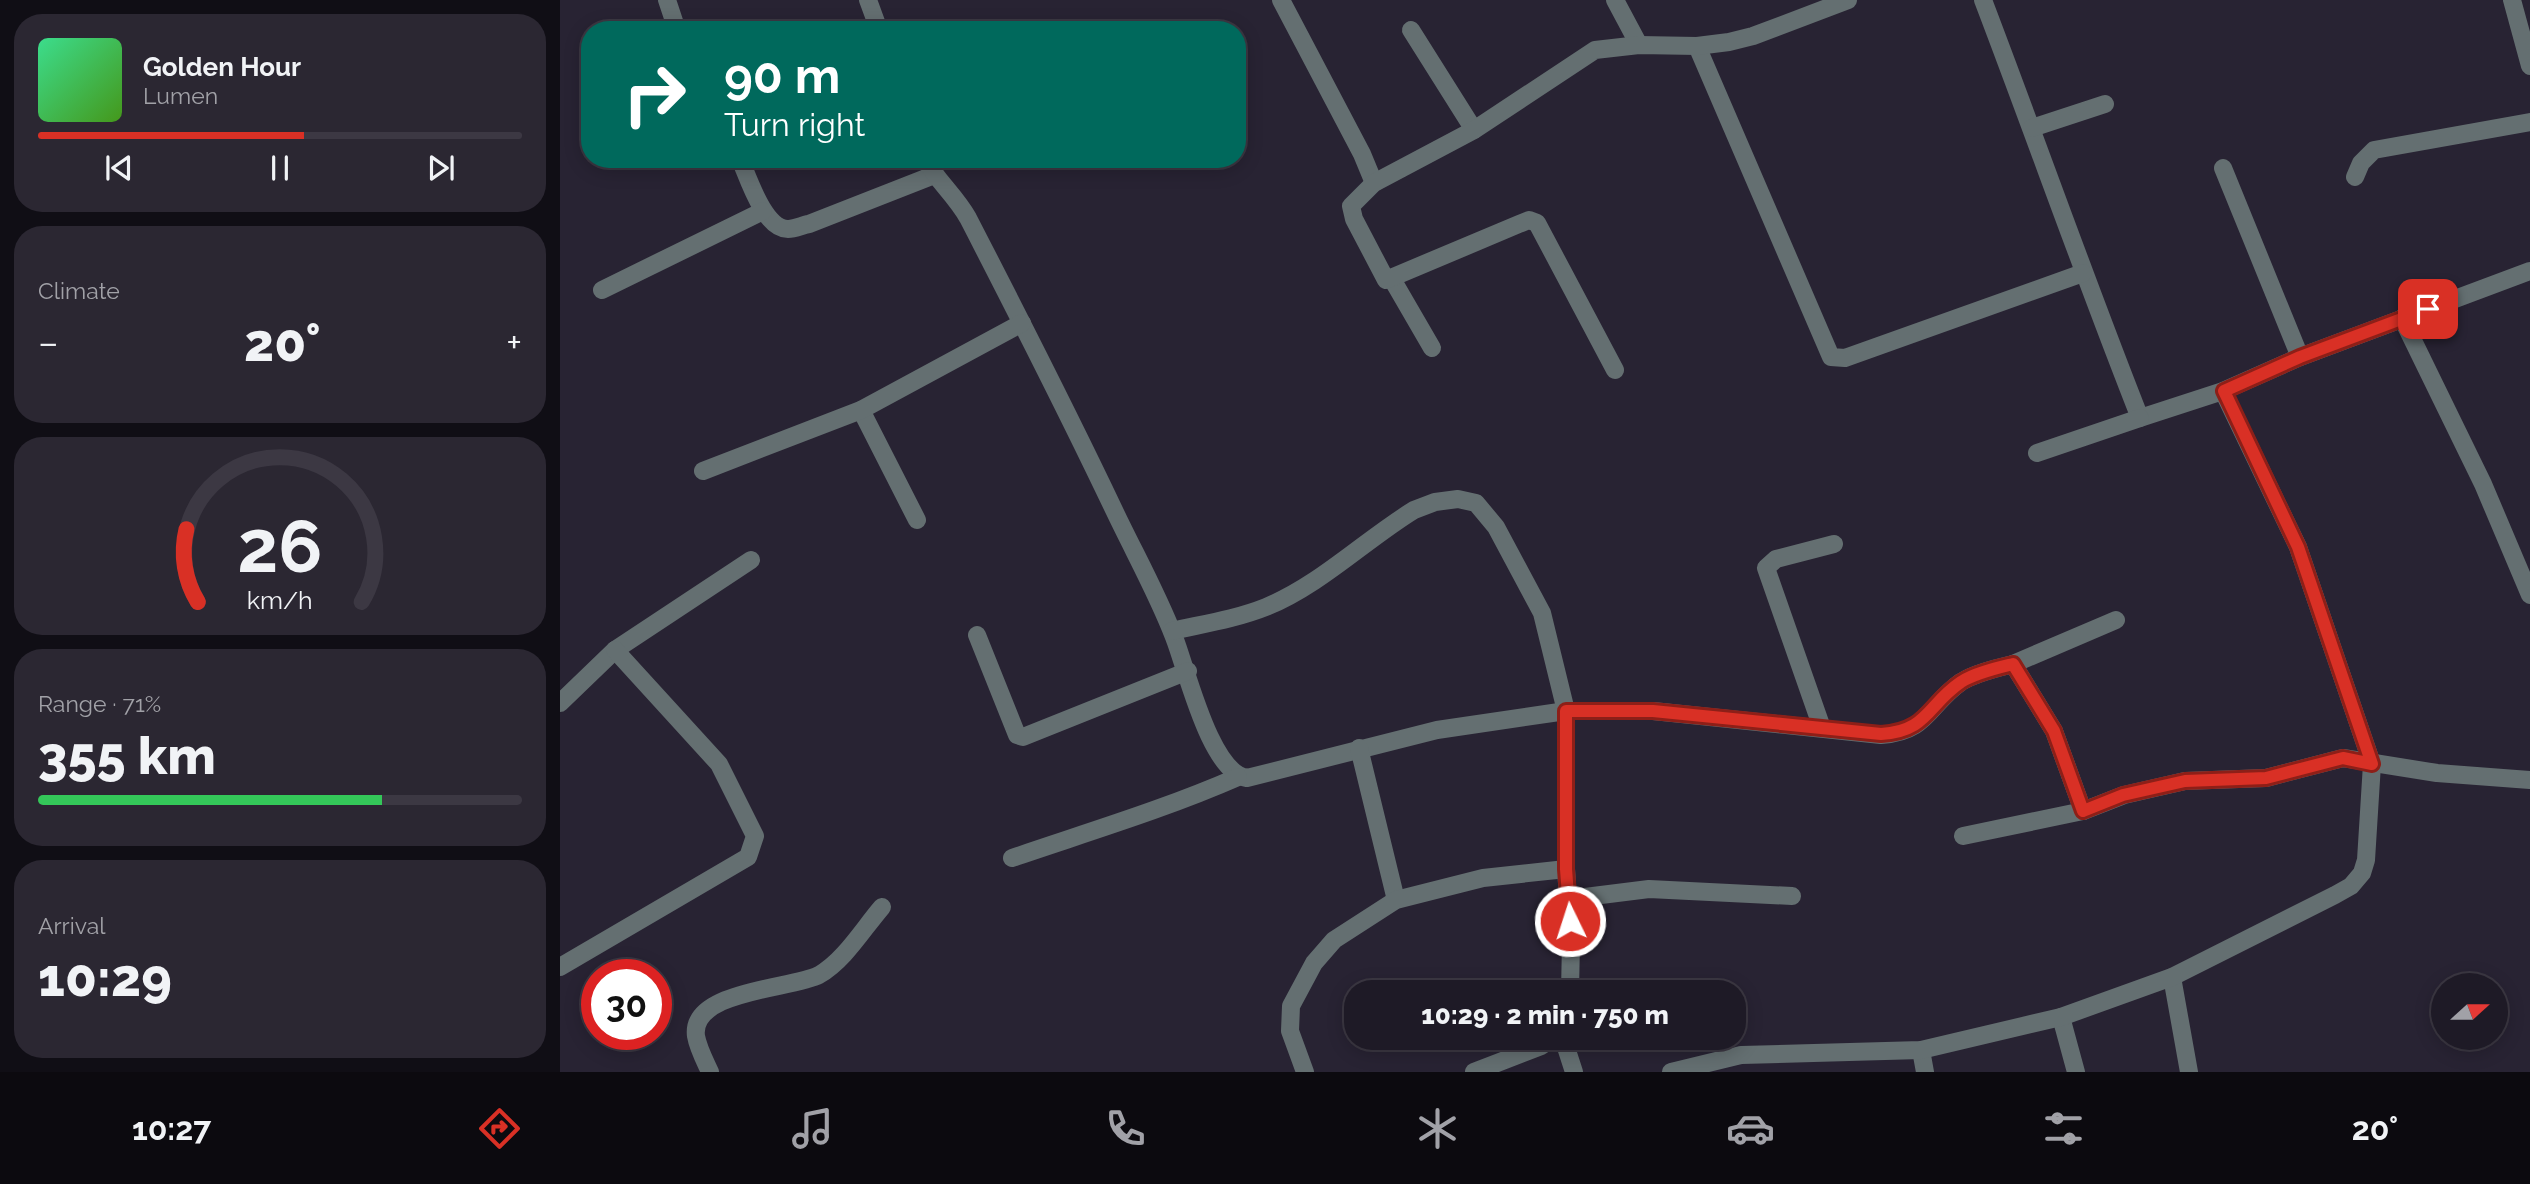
<!DOCTYPE html>
<meta charset="utf-8">
<style>
body{margin:0;font-family:Raleway,sans-serif;background:#2b2732;color:#f1f3f6;height:100vh;display:flex;flex-direction:column;font-size:26px;white-space:nowrap}
*{box-sizing:border-box;margin:0}
p{font-size:23px;color:#a1a1a7}
.icon{flex:none;width:38px;height:38px;fill:none;stroke:currentColor;stroke-width:2;stroke-linecap:round;stroke-linejoin:round}
.map{position:relative;flex:1;overflow:hidden}
.drawer{display:flex;flex-direction:column;gap:14px;padding:14px;background:#100e15;width:560px}
.drawer>*{flex:none}
.top-card{position:absolute;left:21px;top:21px;width:665px;height:147px;border-radius:28px;box-shadow:0 4px 18px #0003,0 0 0 2px #3c3843;background:#00695c;color:#fff;overflow:hidden}
.needle{width:46px;rotate:69deg}
.buttons{position:absolute;left:1871px;top:973px;display:grid;gap:14px}
.buttons a{display:grid;place-items:center;width:77px;height:77px;border-radius:50%;background:#1e1a26;box-shadow:0 4px 18px #0003,0 0 0 2px #3c3843;font-size:35px}
.speed{position:absolute;left:21px;top:959px;display:flex;gap:14px;font-size:35px;font-weight:700;text-align:center}
.speed>*{display:grid;place-content:center;width:91px;height:91px;border-radius:50%;background:#1e1a26;box-shadow:0 4px 18px #0003,0 0 0 2px #3c3843;line-height:1}
.speed .limit{border:10px solid #d22;background:#fff;color:#111}
.pin{position:absolute;display:grid;place-items:center;width:60px;height:60px;color:#fff;margin:-30px;border-radius:14px;box-shadow:0 4px 10px #0006}
.me{position:absolute;width:77px;margin:-38px;rotate:356deg;stroke-linejoin:round;filter:drop-shadow(0 0 5px #0008)}
.turn{display:flex;align-items:center;gap:24px;height:147px;padding:0 28px;font-size:32px}
.turn .icon{width:91px;height:91px;stroke-width:2.5}
.turn b{display:block;font-size:49px;line-height:60px}
.big{font-size:52px;font-weight:800;line-height:1.1}
.drawer .tile{flex:1;display:flex;flex-direction:column;justify-content:center;gap:10px;min-width:0;padding:0 24px;border-radius:28px;background:#2b2732}
.drawer .dial{align-items:center;gap:0}
.dial svg{height:182px;overflow:visible;fill:none;stroke:#3c3843;stroke-width:7;stroke-linecap:round;text-anchor:middle}
.dial text{fill:#f1f3f6;stroke:none}
.song{display:flex;align-items:center;gap:21px}
.cover{width:84px;height:84px;border-radius:10px;background:linear-gradient(135deg,hsl(150 70% 55%),hsl(100 70% 35%))}
.played{height:7px;border-radius:4px;background:linear-gradient(90deg,#d93025 55%,#3c3843 55%)}
.keys{display:flex;justify-content:space-around;direction:ltr}
.heat{display:flex;justify-content:space-between;align-items:center;font-size:38px;direction:ltr}
.charge{height:10px;border-radius:5px;background:linear-gradient(90deg,#34c759 71%,#3c3843 0)}
.trip{position:absolute;left:784px;top:980px;width:402px;height:70px;border-radius:28px;background:#1e1a26;box-shadow:0 4px 18px #0003,0 0 0 2px #3c3843;font-weight:800;line-height:70px;text-align:center}
.menu{display:flex;height:112px;justify-content:space-around;align-items:center;background:#0c0a0f;color:#a1a1a7}
.menu .icon{width:49px;height:49px}
.menu .active{color:#d93025}
.menu b{font-size:32px;color:#f1f3f6}
main{display:flex;flex:1;min-height:0}
.map>svg:first-child{display:block}
.lines{fill:none;stroke-linecap:round;stroke-linejoin:round}
.minor{stroke:#646f71;stroke-width:18}
.route-casing{stroke:#8d1f18;stroke-width:18}
.route{stroke:#d93025;stroke-width:12}
</style>
<main>
<section class="drawer">
<div class="tile">
<div class="song"><i class="cover"></i><div><b>Golden Hour</b><p>Lumen</p></div></div>
<div class="played"></div>
<div class="keys"><svg class="icon" aria-label="previous" viewBox="0 0 24 24"><path d="M18 5L8 12l10 7zM5 5v14"/></svg><svg class="icon" aria-label="pause" viewBox="0 0 24 24"><path d="M8 5v14M16 5v14"/></svg><svg class="icon" aria-label="next" viewBox="0 0 24 24"><path d="M6 5l10 7-10 7zM19 5v14"/></svg></div>
</div>
<div class="tile"><p>Climate</p>
<div class="heat"><a>−</a><b class="big">20°</b><a>+</a></div>
</div>
<div class="tile dial"><svg viewBox="0 0 100 80">
<path d="M14 69A42 42 0 1 1 86 69"/>
<path d="M14 69A42 42 0 0 1 9 37" stroke="#d93025"/>
<text x="50" y="56" font-size="32" font-weight="700">26</text>
<text x="50" y="72" font-size="11">km/h</text>
</svg></div>
<div class="tile"><p>Range · 71%</p><b class="big">355 km</b><div class="charge"></div></div>
<div class="tile"><p>Arrival</p><b class="big">10:29</b></div>
</section>
<div class="map">
<svg width="1970" height="1072" viewBox="0 0 1970 1072">
<rect width="100%" height="100%" fill="#282333"/>
<g class="lines">
<g class="minor">
<path d="M107 0 117 30"/>
<path d="M308 0 319 30"/>
<path d="M721 0 802 154 814 183"/>
<path d="M1055 0 1079 45"/>
<path d="M1423 0C1476 139 1525 279 1580 418L1663 391 1740 357 1970 271"/>
<path d="M1952 0 1970 66"/>
<path d="M851 30 914 130"/>
<path d="M1137 46 1271 357 1285 358 1523 273"/>
<path d="M1472 128 1545 104"/>
<path d="M180 159C188 177 204 229 228 229 235 229 243 225 249 224L374 175"/>
<path d="M365 159C377 181 395 195 408 218 458 315 508 413 555 512 575 554 598 595 614 637 627 670 650 772 687 778L877 730 1006 711H1093L1321 735C1368 732 1368 705 1401 682 1415 673 1437 668 1453 664L1494 731 1523 811 1564 795 1625 781 1706 778 1783 758 1877 773 1970 780"/>
<path d="M1663 168 1740 357"/>
<path d="M1795 177 1801 163 1814 150 1970 122"/>
<path d="M832 279 872 348"/>
<path d="M42 290 203 211"/>
<path d="M1842 318 1923 484 1970 595"/>
<path d="M1055 370 977 223 969 220 959 224 826 280 794 219 791 206 814 183 914 130 1035 50 1079 45 1137 46 1169 42 1193 36 1288 0"/>
<path d="M301 410 357 520"/>
<path d="M1477 453 1580 418"/>
<path d="M143 471 301 410 462 323"/>
<path d="M612 631C643 624 676 619 706 607 760 585 805 540 854 510L875 502 898 499 916 503 936 527 982 613 1006 711V869L1011 942 1010 992"/>
<path d="M417 635 457 735 463 737 628 671"/>
<path d="M1453 664 1556 620"/>
<path d="M0 703 55 650 191 560"/>
<path d="M1262 728 1206 568 1216 559 1274 544"/>
<path d="M799 748 836 900"/>
<path d="M1403 836 1523 811"/>
<path d="M452 858C528 832 605 809 678 777"/>
<path d="M1009 899 1089 889 1232 896"/>
<path d="M0 967 188 857 195 836 159 764 55 650"/>
<path d="M1612 977 1629 1072"/>
<path d="M1501 1017 1516 1072"/>
<path d="M1003 1038 1014 1072"/>
<path d="M1361 1050 1365 1072"/>
<path d="M150 1072C145 1061 138 1048 136 1036 130 990 232 989 259 975 284 961 303 929 322 907"/>
<path d="M745 1072 730 1031 731 1006 754 963 774 940 836 900 923 878 1006 869"/>
<path d="M914 1072 981 1046 993 1038"/>
<path d="M1111 1072 1181 1055 1361 1050 1501 1017 1612 977 1775 895 1791 886 1802 873 1806 860 1812 764 1738 547 1663 391"/>
</g>
</g>
<g class="lines">
<defs>
<path id="route" d="M1010 921 1006 869V711H1093L1321 734C1368 731 1367 705 1401 682 1415 673 1437 668 1453 664L1494 731 1523 811 1563 795 1625 781 1706 778 1783 758 1812 764 1738 547 1664 391 1740 357 1868 309"/>
</defs>
<use href="#route" class="route-casing"/>
<use href="#route" class="route"/>
</g>
</svg>
<div class="buttons">
<a><svg class="needle" viewBox="-14 -14 28 28"><path d="M0-13l5 13h-10z" fill="#e53935"/><path d="M0 13l5-13h-10z" fill="#a1a1a7"/></svg></a>
</div>
<div class="speed"><div class="limit">30</div></div>
<div class="pin" style="left:1868px;top:309px;background:#d93025"><svg class="icon" aria-label="arrive" viewBox="0 0 24 24"><path d="M6 21V4h12l-3 4 3 4H6"/></svg></div>
<svg class="me" style="left:1010px;top:921px" viewBox="-20 -20 40 40"><circle r="17" fill="#d93025" stroke="#fff" stroke-width="3"/><path d="M0-11L8 9 0 5-8 9z" fill="#fff"/></svg>
<div class="trip">10:29 · 2 min · 750 m</div>
<div class="top-card">
<div class="turn"><svg class="icon" aria-label="right" viewBox="0 0 24 24"><path d="M7 20v-9h11M14 6l5 5-5 5"/></svg><div><b>90 m</b>Turn right</div></div>
</div>
</div>
</main>
<nav class="menu">
<b>10:27</b>
<svg class="icon active" aria-label="directions" viewBox="0 0 24 24"><path d="M12 3l9 9-9 9-9-9zM9 14v-3h6M13 9l2 2-2 2"/></svg>
<svg class="icon" aria-label="music" viewBox="0 0 24 24"><path d="M9 18V5l10-2v13"/><circle cx="6" cy="18" r="3"/><circle cx="16" cy="16" r="3"/></svg>
<svg class="icon" aria-label="phone" viewBox="0 0 24 24"><path d="M5 4h4l2 5-3 2q2 4 5 5l2-3 5 2v4C11 20 4 13 5 4z"/></svg>
<svg class="icon" aria-label="climate" viewBox="0 0 24 24"><path d="M12 3v18M4 7l16 10M4 17L20 7"/></svg>
<svg class="icon" aria-label="car" viewBox="0 0 24 24"><path d="M5 17H2v-5l4-1 3-4h7l3 4 3 1v5h-3M9 17h6M6 11h13"/><circle cx="7" cy="17" r="2"/><circle cx="17" cy="17" r="2"/></svg>
<svg class="icon" aria-label="filters" viewBox="0 0 24 24"><path d="M4 7h16M4 17h16"/><circle cx="9" cy="7" r="2"/><circle cx="15" cy="17" r="2"/></svg>
<b>20°</b>
</nav>
